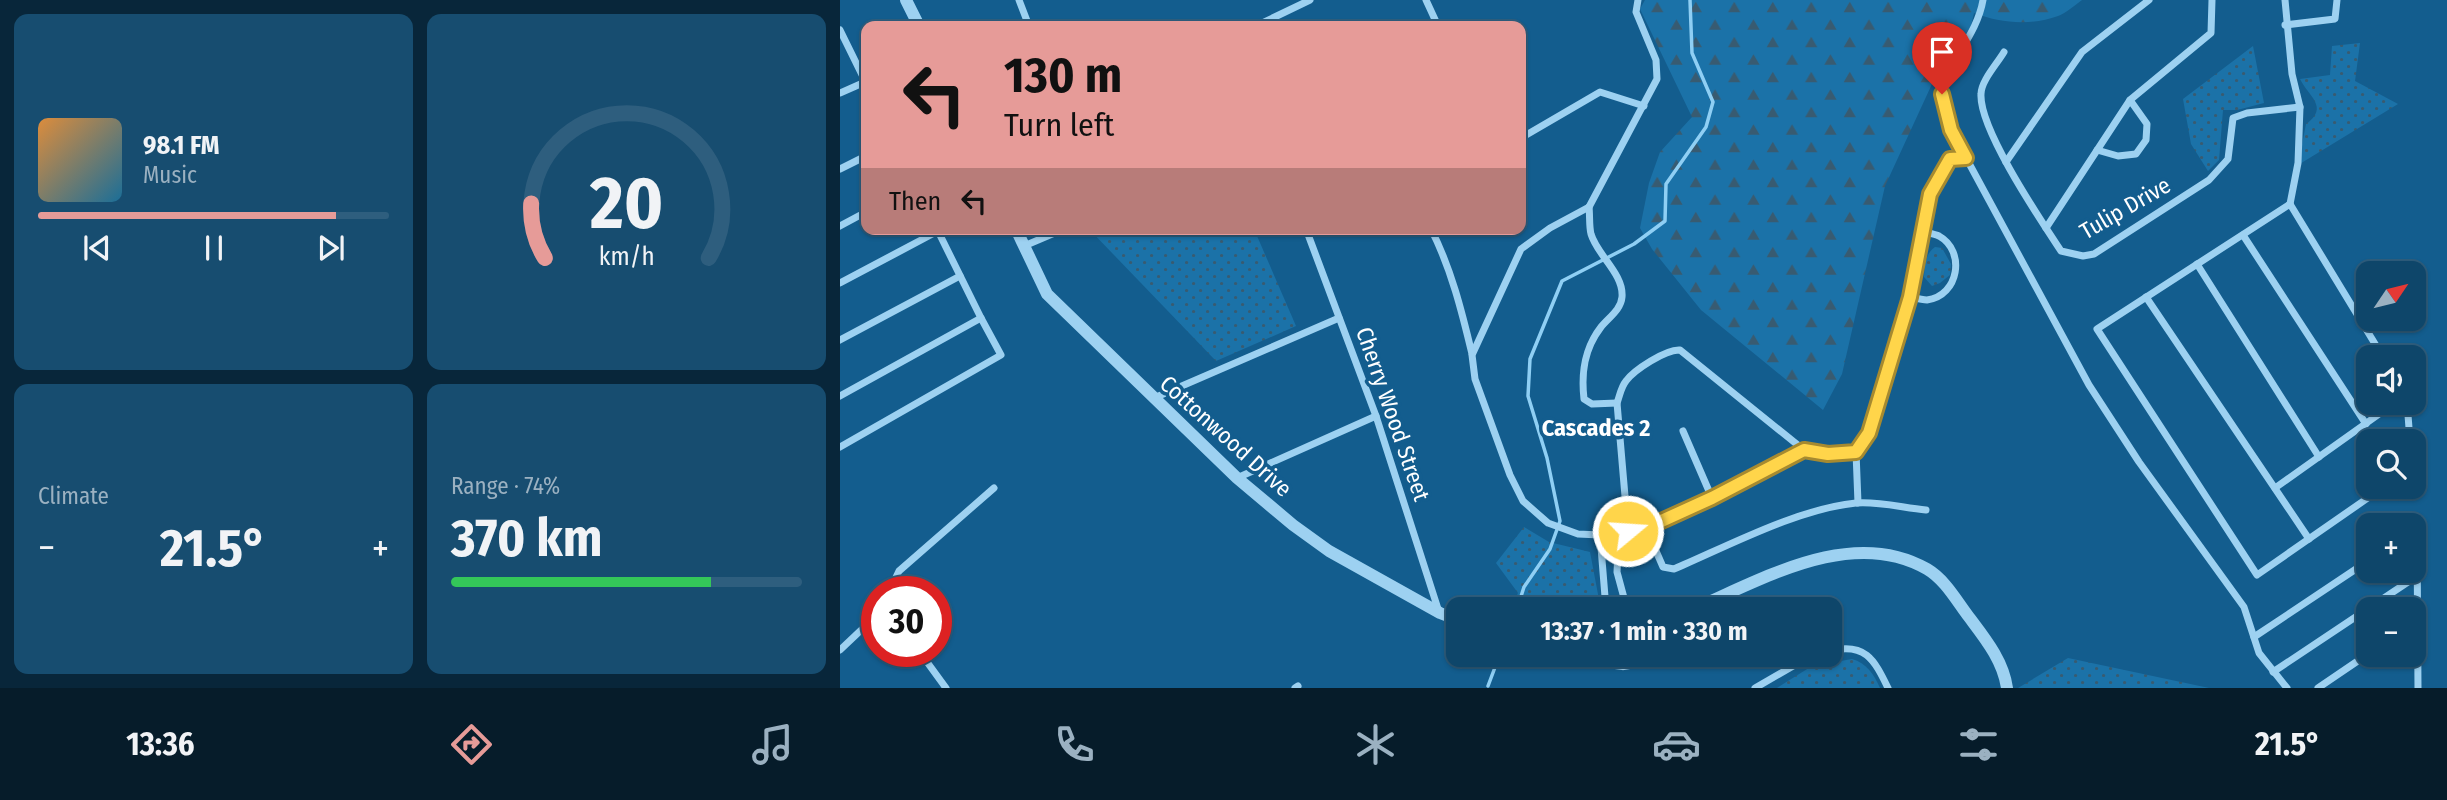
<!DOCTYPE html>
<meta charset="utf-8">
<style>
body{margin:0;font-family:"Fira Sans Condensed",sans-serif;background:#174d70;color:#f1f3f6;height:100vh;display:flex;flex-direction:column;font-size:26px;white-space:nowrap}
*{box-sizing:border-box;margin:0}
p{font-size:23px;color:#9bb1c1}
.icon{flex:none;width:38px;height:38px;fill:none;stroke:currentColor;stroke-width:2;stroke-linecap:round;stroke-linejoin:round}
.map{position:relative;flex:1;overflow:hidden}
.panel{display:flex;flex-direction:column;gap:14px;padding:14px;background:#08263a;width:840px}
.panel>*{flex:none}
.top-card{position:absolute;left:21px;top:21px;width:665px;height:214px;border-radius:14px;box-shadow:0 2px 5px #0004,0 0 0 2px #2e5e7e;background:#e69b98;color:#111;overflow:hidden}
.needle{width:46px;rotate:55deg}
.buttons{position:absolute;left:1516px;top:261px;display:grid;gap:14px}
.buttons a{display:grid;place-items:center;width:70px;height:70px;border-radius:14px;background:#0e466a;box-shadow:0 2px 5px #0004,0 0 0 2px #2e5e7e;font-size:35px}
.speed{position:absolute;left:21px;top:576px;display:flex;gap:14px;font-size:35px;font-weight:700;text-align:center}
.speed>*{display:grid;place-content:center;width:91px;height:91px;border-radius:50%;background:#0e466a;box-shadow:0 2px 5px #0004,0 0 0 2px #2e5e7e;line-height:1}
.speed .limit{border:10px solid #d22;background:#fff;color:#111}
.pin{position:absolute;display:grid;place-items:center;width:60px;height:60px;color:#fff;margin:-72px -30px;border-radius:50% 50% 50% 0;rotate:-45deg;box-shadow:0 0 7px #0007}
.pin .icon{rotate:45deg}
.me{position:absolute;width:77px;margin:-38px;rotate:72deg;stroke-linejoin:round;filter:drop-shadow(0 0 5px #0008)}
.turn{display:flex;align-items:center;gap:24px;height:147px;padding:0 28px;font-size:32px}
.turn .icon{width:91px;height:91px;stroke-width:2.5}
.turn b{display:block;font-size:49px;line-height:60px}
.then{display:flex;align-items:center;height:66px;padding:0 28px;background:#0003;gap:14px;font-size:26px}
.big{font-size:52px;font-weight:700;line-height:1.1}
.panel .tile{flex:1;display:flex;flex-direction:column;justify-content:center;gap:10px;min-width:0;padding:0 24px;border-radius:14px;background:#174d70}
.panel .dial{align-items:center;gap:0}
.dial svg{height:182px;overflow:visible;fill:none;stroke:#2e5e7e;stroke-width:7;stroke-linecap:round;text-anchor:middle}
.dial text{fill:#f1f3f6;stroke:none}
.song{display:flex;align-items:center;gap:21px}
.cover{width:84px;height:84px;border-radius:10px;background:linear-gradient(135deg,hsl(30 70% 55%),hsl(200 70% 35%))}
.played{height:7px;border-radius:4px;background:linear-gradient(90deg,#e69b98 85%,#2e5e7e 85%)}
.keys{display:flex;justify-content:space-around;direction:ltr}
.heat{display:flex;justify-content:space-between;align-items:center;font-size:38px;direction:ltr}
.charge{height:10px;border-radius:5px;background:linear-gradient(90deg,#34c759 74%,#2e5e7e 0)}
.panel .tiles{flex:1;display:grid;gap:14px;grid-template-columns:repeat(2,1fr)}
.trip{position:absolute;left:606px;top:597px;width:396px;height:70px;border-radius:14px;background:#0e466a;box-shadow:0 2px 5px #0004,0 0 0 2px #2e5e7e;font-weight:700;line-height:70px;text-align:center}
.menu{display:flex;height:112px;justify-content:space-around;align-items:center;background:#061c2a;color:#9bb1c1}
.menu .icon{width:49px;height:49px}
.menu .current{color:#e69b98}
.menu b{font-size:32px;color:#f1f3f6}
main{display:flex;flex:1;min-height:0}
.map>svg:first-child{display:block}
.grass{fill:url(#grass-dots)}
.forest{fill:url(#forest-firs)}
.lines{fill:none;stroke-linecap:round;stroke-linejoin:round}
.stream{stroke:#8fcff4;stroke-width:3.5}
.minor{stroke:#9dd1f1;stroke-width:7}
.tertiary{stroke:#9dd1f1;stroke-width:12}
.route-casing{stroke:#a68a30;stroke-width:18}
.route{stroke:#ffd54a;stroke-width:12}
.labels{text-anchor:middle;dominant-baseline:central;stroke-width:7;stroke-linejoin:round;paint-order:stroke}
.street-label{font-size:23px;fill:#fff;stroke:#135d8e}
.neighbourhood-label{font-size:24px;font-weight:bold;fill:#fff;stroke:#135d8e}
</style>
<main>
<section class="panel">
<div class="tiles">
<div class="tile">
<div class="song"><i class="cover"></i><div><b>98.1 FM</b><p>Music</p></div></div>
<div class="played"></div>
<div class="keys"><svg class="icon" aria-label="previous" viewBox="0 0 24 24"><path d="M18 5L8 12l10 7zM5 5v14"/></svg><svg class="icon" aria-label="pause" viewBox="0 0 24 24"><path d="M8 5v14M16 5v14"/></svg><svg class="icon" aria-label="next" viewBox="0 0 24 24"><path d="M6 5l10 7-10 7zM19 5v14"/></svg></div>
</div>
<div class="tile dial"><svg viewBox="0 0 100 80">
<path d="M14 69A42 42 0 1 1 86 69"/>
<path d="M14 69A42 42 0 0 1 8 45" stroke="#e69b98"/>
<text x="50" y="56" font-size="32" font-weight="700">20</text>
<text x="50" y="72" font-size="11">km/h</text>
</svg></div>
<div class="tile"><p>Climate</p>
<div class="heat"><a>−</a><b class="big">21.5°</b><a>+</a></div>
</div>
<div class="tile"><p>Range · 74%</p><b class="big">370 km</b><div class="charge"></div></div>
</div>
</section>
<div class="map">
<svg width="1607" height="688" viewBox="0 0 1607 688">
<defs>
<pattern id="grass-dots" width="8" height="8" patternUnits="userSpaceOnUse" patternTransform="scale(1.75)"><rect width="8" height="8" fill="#1b72a8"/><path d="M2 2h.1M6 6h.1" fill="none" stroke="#385b71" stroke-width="1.8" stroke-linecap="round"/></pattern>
<pattern id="forest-firs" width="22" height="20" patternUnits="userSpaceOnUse" patternTransform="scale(1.75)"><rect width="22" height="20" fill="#1b72a8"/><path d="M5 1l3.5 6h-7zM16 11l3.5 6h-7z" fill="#385b71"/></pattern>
</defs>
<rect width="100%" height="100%" fill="#135d8e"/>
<g class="grass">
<path d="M1520 43 1515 81 1558 104 1458 165 1466 124C1490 107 1468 96 1460 79L1490 75 1492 46Z"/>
<path d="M1413 46 1424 103 1397 110H1383L1379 160 1368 171 1351 144 1343 99Z"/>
<path d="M249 229H414L456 326 376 361Z"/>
<path d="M1095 247 1102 248 1111 264 1110 275 1100 283 1092 286 1084 277C1085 265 1085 254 1095 247Z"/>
<path d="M684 527 709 542 750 552 760 605 756 609H671L678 593 656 563Z"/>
<path d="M1228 658 1369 688H1178Z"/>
<path d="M1012 659C1026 663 1034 674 1040 688H937L972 666Z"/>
</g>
<path class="forest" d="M805 0H1242C1235 5 1226 13 1218 16 1191 26 1160 23 1134 13L1130 30 1097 73 1045 186 1002 374 983 410 861 310 812 249 800 228 809 183 820 152 852 117 800 9Z"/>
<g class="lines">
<g class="stream">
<path d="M677 609 684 587 710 549 720 521 707 458 688 396 690 359 722 281 794 244 825 221 826 184 866 127 873 102 852 53 850 0"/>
<path d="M648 686 660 654"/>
</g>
<g class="minor">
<path d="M179 0 189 26"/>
<path d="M586 0 598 26"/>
<path d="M798 0 796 12 816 60 817 79 749 207 710 228 681 249 632 355 635 379 670 475 683 501 708 523 738 534 760 535 779 533 806 528 872 498 964 450 988 454 1016 452"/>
<path d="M1143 0C1137 36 1107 62 1102 92 1101 103 1108 119 1111 130L1249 385 1299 462 1404 607 1419 653 1447 688"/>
<path d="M1445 0 1452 74 1460 107 1458 163 1450 204"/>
<path d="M1445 25 1495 19 1497 0"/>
<path d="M416 26 470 0"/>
<path d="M0 30 26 83"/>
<path d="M1164 52C1157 64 1141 81 1141 94 1139 129 1200 219 1221 251L1243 256 1254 254 1369 180 1388 159 1393 118 1407 113 1460 107"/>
<path d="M0 93 25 82"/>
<path d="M681 138 760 92 804 106"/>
<path d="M1257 150 1278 156 1296 154 1306 140 1307 124 1290 100"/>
<path d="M1166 162 1242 52 1309 0"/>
<path d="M0 169 26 156"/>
<path d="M1450 204 1257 329 1417 575 1545 486"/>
<path d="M1450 204 1543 357"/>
<path d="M749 207C750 216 749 226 751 234 757 255 784 274 782 297 781 310 768 318 761 327 744 349 741 373 744 399L752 404 777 403"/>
<path d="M0 226 26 212"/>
<path d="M1206 228 1290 100 1371 33 1372 0"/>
<path d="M466 229 536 416 599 612"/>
<path d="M591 229C611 268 622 312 632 354"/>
<path d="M1403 235 1526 424"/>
<path d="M184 246 224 229"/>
<path d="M1357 264 1479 457"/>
<path d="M0 283 98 231"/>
<path d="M1071 297C1075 298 1082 300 1087 300 1119 296 1126 251 1099 236 1095 234 1087 233 1083 232"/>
<path d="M1306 297 1469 539"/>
<path d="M0 340 120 276"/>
<path d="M0 396 141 318"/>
<path d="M314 398 499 318"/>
<path d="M1567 402 1570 441"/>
<path d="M843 431 872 498"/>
<path d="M0 447 161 355 141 318 97 229"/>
<path d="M397 478 536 416"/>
<path d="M1435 488 1556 402"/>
<path d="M1018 503 1016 452 1029 433 1071 297 1090 194 1110 159 1126 157"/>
<path d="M806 528 823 567 834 569C888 546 957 509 1016 503 1038 501 1064 508 1086 510"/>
<path d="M1577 529 1578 688"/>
<path d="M788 531 777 403C780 395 781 387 786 381 794 370 826 349 840 350L964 450"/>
<path d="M779 533 777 572 787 609"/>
<path d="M760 535 766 609"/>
<path d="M49 592 59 571 154 488"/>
<path d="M1414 637 1528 561"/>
<path d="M0 650 37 615"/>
<path d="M79 651 106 688"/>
<path d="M989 651C1025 642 1034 659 1048 688"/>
<path d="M1433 672 1577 576"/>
<path d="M455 688 458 686"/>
<path d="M915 688 967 658 978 654"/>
<path d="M1478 688 1528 654"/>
</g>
<g class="tertiary">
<path d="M66 0 79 26"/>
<path d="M176 229 207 294 397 478 453 525 489 551 600 613 618 620"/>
<path d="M853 609C923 579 1012 526 1087 569 1104 579 1115 598 1126 613 1143 636 1163 659 1167 688"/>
<path d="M761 654C775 667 790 668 803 654"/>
</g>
</g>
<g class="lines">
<defs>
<path id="route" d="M788 531 806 528 872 498 964 450 988 454 1016 452 1029 433 1070 297 1090 194 1110 159 1126 158 1111 130 1102 94"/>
</defs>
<use href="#route" class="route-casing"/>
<use href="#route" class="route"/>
</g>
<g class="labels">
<g class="street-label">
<text transform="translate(1285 208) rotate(-30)">Tulip Drive</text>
<text transform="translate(553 414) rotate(71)">Cherry Wood Street</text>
<text transform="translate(386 436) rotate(42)">Cottonwood Drive</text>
</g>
<g class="neighbourhood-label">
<text x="756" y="428">Cascades 2</text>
</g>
</g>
</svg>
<div class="buttons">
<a><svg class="needle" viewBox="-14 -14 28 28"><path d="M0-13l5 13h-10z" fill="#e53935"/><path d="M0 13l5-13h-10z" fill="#9bb1c1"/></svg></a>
<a><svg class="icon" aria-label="sound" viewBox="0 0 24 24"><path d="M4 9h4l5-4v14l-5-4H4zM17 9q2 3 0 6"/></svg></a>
<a><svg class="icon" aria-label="search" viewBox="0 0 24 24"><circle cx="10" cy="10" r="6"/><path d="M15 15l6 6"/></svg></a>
<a>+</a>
<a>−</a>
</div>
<div class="speed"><div class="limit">30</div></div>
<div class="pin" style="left:1102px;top:94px;background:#d93025"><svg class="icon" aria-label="arrive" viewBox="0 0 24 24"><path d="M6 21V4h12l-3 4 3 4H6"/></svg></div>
<svg class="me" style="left:788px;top:531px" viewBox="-20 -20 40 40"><circle r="17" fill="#ffd54a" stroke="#fff" stroke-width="3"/><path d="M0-11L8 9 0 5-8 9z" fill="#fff"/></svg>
<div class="trip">13:37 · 1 min · 330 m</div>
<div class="top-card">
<div class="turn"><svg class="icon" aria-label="left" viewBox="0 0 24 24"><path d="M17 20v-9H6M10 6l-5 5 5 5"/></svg><div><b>130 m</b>Turn left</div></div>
<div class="then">Then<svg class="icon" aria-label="left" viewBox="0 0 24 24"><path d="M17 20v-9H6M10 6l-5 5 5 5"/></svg></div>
</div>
</div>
</main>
<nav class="menu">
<b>13:36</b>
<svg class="icon current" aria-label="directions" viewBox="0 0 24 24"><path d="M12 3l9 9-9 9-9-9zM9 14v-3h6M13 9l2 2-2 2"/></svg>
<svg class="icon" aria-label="music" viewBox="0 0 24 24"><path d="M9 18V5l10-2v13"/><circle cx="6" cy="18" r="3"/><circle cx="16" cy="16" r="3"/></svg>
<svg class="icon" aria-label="phone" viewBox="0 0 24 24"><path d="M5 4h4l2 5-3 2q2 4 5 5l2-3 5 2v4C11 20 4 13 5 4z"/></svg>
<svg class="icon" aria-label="climate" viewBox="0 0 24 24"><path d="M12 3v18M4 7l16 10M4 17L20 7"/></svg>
<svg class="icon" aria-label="car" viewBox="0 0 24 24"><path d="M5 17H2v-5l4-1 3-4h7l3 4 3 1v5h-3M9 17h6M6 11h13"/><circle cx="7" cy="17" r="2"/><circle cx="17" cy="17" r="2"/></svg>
<svg class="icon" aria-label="filters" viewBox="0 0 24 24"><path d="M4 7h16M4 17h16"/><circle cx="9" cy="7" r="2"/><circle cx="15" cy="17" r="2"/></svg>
<b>21.5°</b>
</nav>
